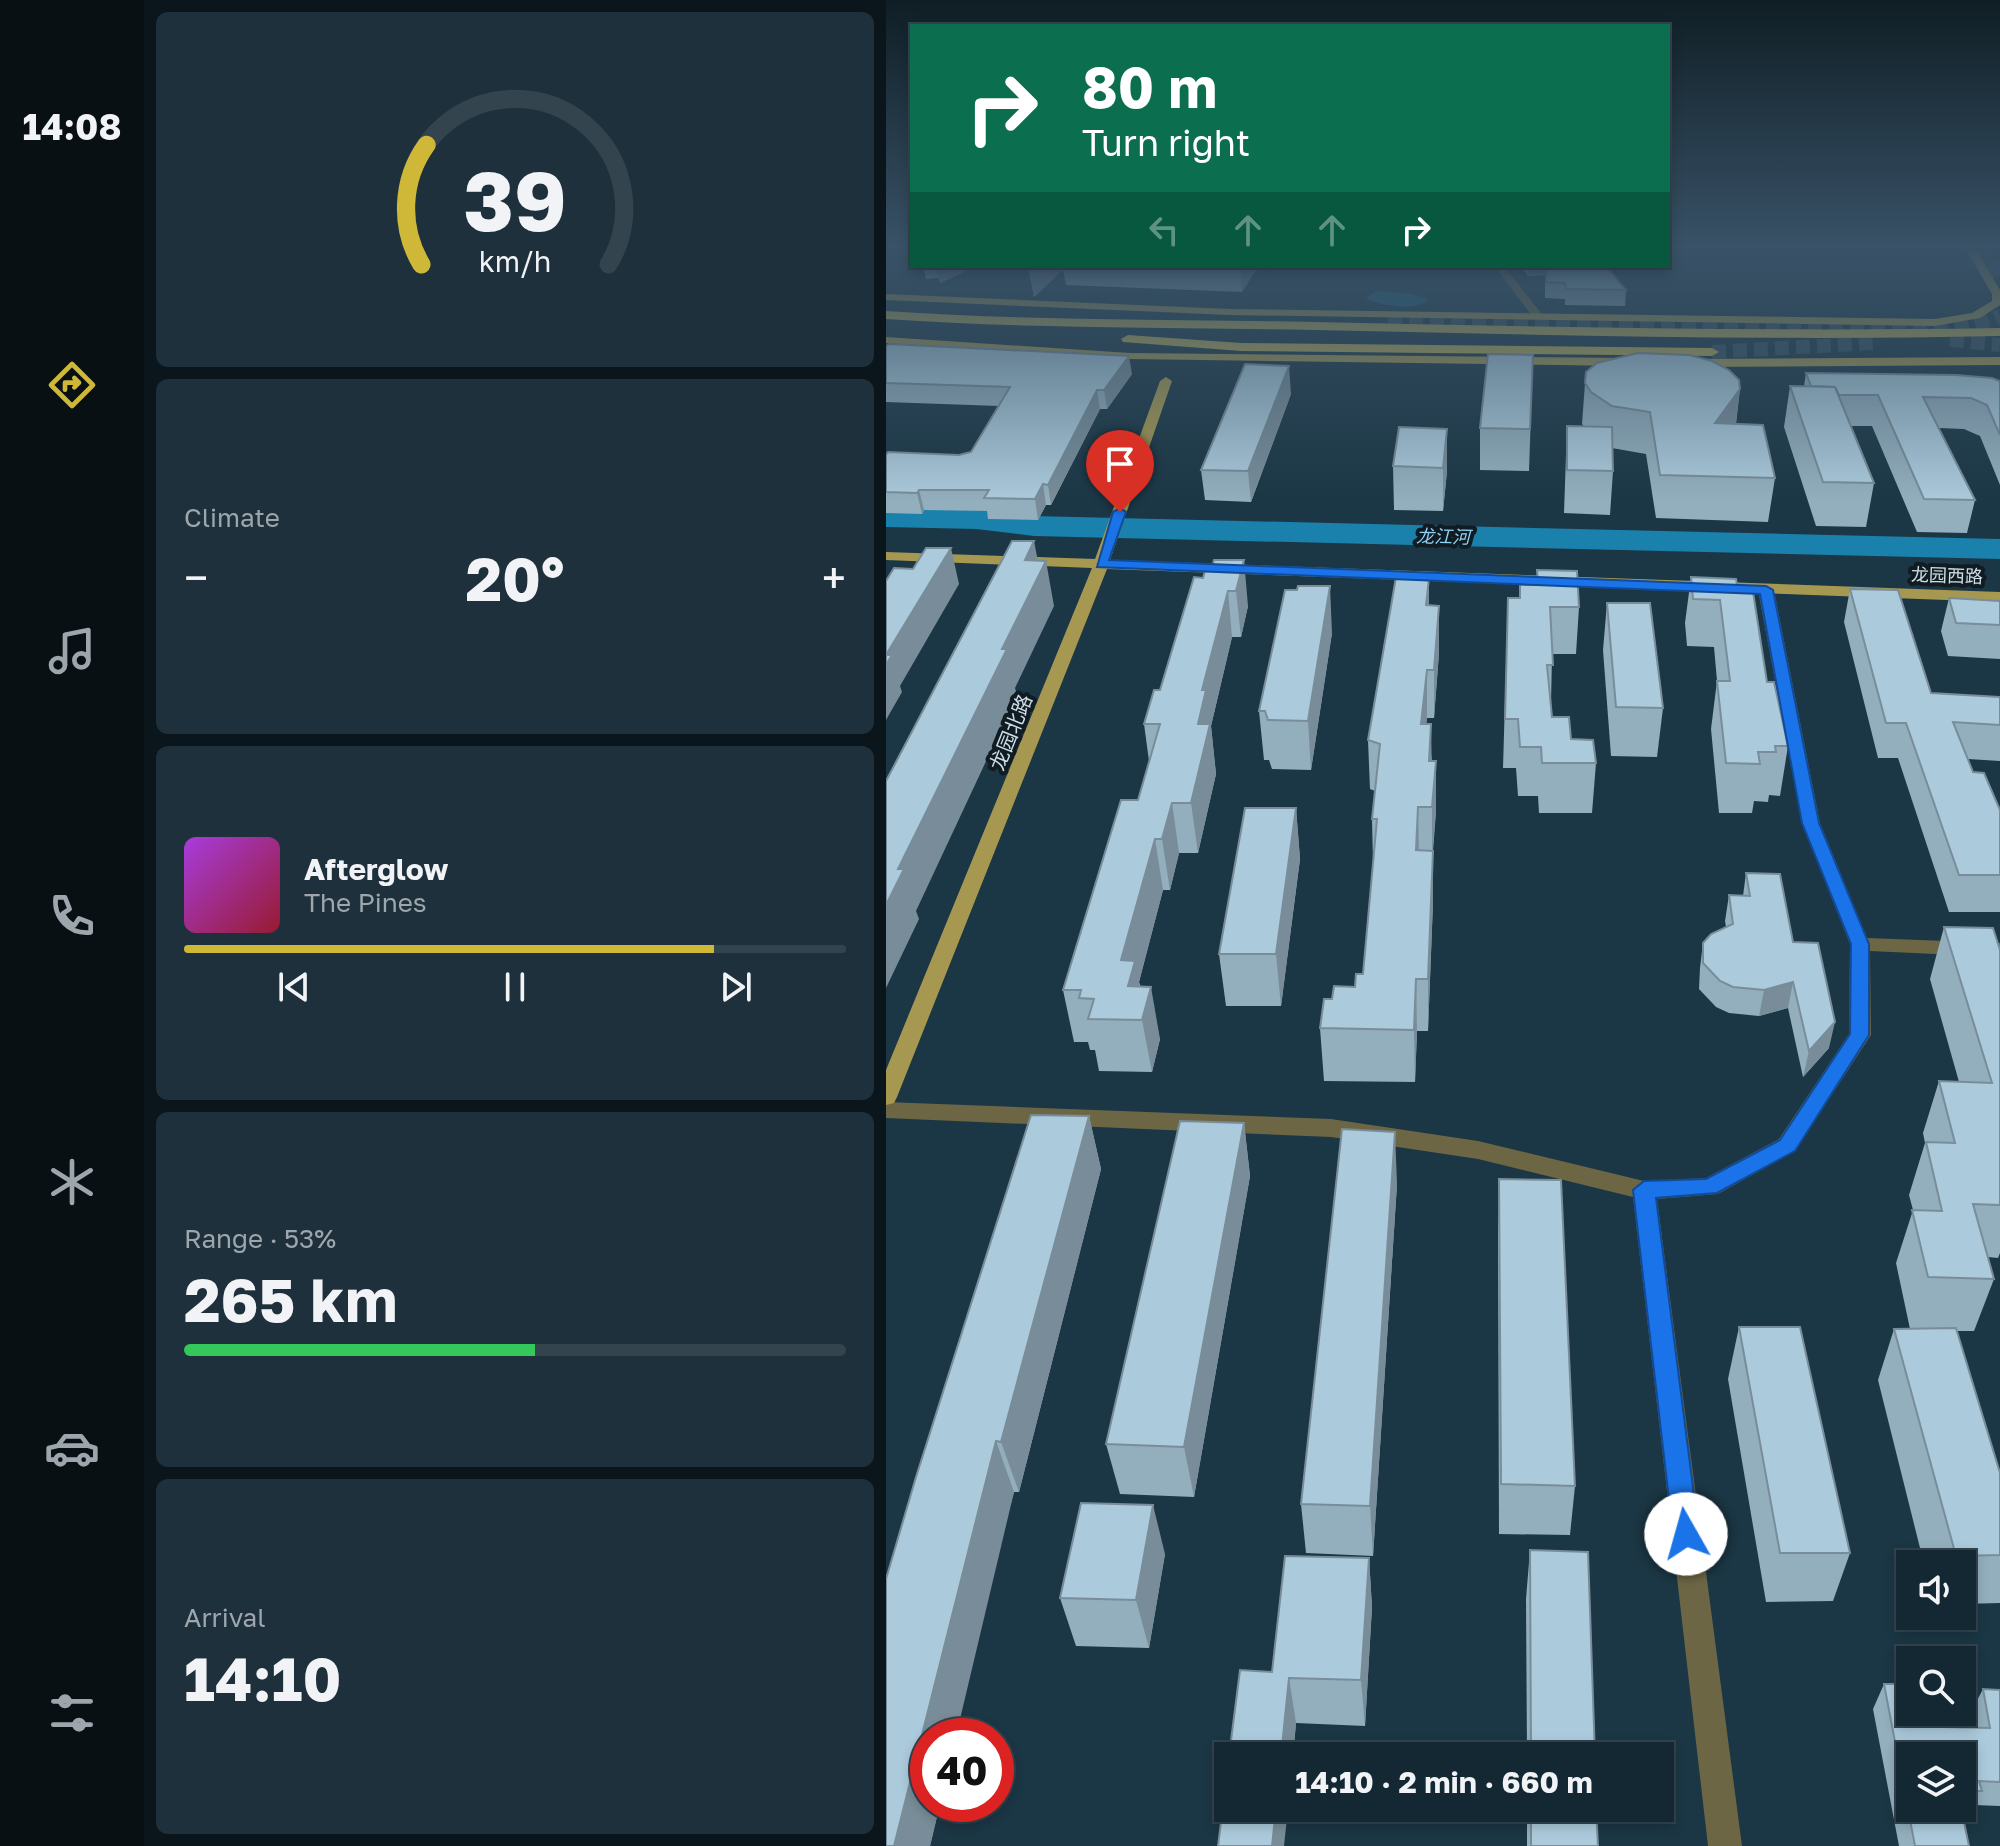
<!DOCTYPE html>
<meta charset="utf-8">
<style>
body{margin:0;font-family:"Golos Text","Noto Sans SC",sans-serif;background:#1d303b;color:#f1f3f6;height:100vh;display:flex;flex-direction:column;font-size:30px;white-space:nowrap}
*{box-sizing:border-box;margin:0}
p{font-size:26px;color:#9da6ac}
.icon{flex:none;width:44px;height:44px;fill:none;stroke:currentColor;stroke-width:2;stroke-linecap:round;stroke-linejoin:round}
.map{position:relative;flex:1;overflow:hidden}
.side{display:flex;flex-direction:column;gap:12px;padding:12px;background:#0b161c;width:742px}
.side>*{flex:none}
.hud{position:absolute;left:24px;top:24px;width:760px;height:244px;border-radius:0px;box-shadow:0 4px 12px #0003,0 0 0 2px #33444e;background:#0b6e4f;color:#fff;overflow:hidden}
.buttons{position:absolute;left:1010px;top:1550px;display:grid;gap:16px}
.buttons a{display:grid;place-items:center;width:80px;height:80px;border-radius:0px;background:#142833;box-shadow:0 4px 12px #0003,0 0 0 2px #33444e;font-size:40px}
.speed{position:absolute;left:24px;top:1718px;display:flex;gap:16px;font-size:40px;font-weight:700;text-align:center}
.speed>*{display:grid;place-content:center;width:104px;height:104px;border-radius:50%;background:#142833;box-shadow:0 4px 12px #0003,0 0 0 2px #33444e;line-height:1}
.speed .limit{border:12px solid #d22;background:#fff;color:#111}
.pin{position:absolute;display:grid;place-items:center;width:68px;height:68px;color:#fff;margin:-82px -34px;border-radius:50% 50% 50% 0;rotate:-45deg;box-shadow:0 0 8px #0007}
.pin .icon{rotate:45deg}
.me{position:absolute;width:88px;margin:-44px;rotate:353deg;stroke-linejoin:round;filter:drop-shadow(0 0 6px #0008)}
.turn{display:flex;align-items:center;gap:28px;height:168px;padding:0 40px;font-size:36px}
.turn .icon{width:104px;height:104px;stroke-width:2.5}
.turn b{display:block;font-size:56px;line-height:68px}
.lanes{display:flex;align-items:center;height:76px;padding:0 40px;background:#0003;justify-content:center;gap:40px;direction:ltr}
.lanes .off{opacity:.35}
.big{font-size:60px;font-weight:700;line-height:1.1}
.side .widget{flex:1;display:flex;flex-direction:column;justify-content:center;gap:12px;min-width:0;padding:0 28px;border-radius:12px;background:#1d303b}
.side .dial{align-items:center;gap:0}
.dial svg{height:208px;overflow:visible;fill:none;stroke:#33444e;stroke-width:7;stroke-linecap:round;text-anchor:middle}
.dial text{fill:#f1f3f6;stroke:none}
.song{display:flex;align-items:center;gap:24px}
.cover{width:96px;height:96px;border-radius:12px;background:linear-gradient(135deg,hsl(280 70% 55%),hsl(350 70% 35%))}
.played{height:8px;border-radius:4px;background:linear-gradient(90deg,#cfb837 80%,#33444e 80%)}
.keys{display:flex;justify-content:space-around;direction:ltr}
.heat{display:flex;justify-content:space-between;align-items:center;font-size:44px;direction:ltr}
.charge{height:12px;border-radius:6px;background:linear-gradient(90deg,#34c759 53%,#33444e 0)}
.trip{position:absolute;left:328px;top:1742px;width:460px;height:80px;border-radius:0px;background:#142833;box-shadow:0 4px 12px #0003,0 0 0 2px #33444e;font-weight:700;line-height:80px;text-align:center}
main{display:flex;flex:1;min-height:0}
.dock{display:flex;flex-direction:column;width:144px;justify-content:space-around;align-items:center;background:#081014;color:#9da6ac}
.dock .icon{width:56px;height:56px}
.dock .active{color:#cfb837}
.dock b{font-size:36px;color:#f1f3f6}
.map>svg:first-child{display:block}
.green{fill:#186283}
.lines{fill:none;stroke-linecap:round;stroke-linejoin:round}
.river{fill:#1a80ac;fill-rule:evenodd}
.highway-tunnel{stroke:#364f5c;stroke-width:14;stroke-dasharray:14 7;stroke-linecap:butt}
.minor{fill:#6c6645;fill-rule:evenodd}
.major{fill:#a69851;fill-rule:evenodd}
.highway{fill:#bdac55;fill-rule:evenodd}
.wall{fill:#93aebc;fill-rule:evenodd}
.shaded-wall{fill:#788d99}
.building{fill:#abcadb;stroke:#788d99;stroke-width:2}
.route{fill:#1a73e8;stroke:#114b97;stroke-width:2}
.labels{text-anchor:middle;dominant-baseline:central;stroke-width:8;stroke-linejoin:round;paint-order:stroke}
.far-water-label{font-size:18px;font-style:italic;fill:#90d2f7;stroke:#101c22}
.far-street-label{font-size:18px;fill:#cfdee7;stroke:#101c22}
.street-label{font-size:20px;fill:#cfdee7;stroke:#101c22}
</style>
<main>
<nav class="dock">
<b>14:08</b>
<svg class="icon active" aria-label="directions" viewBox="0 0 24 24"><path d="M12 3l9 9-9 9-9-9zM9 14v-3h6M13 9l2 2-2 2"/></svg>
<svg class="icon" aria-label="music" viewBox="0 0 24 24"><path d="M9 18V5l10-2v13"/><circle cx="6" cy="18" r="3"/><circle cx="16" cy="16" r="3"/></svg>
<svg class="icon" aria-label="phone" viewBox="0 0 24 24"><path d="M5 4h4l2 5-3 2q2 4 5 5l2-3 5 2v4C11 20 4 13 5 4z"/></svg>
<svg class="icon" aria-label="climate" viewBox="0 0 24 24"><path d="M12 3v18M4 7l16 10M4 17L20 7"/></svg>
<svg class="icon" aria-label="car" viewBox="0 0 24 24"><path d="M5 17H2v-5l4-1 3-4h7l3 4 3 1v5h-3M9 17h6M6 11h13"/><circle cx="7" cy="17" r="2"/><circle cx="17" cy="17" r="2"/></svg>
<svg class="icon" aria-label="filters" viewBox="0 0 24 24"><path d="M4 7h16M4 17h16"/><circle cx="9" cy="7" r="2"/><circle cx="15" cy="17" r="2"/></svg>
</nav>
<section class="side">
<div class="widget dial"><svg viewBox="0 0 100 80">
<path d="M14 69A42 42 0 1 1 86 69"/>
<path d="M14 69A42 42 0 0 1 16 23" stroke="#cfb837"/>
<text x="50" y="56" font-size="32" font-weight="700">39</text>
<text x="50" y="72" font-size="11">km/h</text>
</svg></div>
<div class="widget"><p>Climate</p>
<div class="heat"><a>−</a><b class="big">20°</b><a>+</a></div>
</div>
<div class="widget">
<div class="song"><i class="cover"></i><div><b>Afterglow</b><p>The Pines</p></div></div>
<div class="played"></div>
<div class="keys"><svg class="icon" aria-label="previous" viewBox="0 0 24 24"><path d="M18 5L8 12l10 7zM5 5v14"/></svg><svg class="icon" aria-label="pause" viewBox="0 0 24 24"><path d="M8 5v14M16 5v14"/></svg><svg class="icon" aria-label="next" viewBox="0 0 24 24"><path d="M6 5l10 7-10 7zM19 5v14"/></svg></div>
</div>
<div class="widget"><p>Range · 53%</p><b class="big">265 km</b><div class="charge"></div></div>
<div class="widget"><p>Arrival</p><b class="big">14:10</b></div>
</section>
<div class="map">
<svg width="1114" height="1846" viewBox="0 0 1114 1846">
<rect width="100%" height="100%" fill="#1b3644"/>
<path class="green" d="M491 291 526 294 543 300C530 310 495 307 480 298Z"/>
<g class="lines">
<path class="river" d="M0 507 90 509 148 516 1114 539V559L148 536 90 529 0 527Z"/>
<g class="highway-tunnel">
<path d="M1096 244 1114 278"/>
<path d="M502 323 1053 330 1085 327 1114 316"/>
<path d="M1064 340 1114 345"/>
<path d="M826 352 988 343"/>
</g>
<g class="minor">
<path d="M608 266H618L655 313V317H647Z"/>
<path d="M880 585 888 590 934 823 981 938 1114 943V957L984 951 985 1035 909 1151 832 1194 771 1199 856 1846H822L747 1197 592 1159 445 1137 0 1118V1102L445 1119 592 1141 758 1181 820 1178 893 1139 963 1034 964 944 916 823 872 590Z"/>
</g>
<g class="major">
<path d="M1077 244H1087L1114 290V305L1094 318 1049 326 344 315 0 300V294L344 309 1049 319 1086 313 1106 301V294Z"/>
<path d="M0 337 244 353 739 358 745 362 739 366 244 359 0 343Z"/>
<path d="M1114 357V365L803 367 797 363 803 359Z"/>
<path d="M280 377 286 381 224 560 1114 592V602L221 569 11 1097 8 1103 0 1105V1070L206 568 0 560V552L209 559 274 381Z"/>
</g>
<g class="highway">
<path d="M0 311C143 321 286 319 430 322 658 327 886 332 1114 328V336C886 341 658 335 430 330 286 327 143 329 0 319Z"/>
<path d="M242 335 355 343 826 348 833 352 826 356 355 351 237 342 235 339Z"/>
</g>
</g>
<g class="wall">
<path d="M980 244H1012L1011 248 981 246Z"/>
<path d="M37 266H91L54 283 53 278 40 279Z"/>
<path d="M142 266H371V268L356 292 180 285 177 270 148 297Z"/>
<path d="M635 266H720L740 290 739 306 679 305V299L659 298V275L642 276Z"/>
<path d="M0 346 246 374 221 409H214L165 505H160L152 520 102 519 101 511 38 510 36 514 0 513V455H73L85 452 113 406 0 402Z"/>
<path d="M647 355 643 471 594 470V428Z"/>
<path d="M920 373 1114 381V485L1094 436 1078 429 1053 428 1089 500 1081 533 1031 532 986 426H965L988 483 980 527 930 526 898 427 904 386H918Z"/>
<path d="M699 383 854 389 850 424 889 478 882 522 770 518 760 454 726 448 727 471 724 515 678 513 681 426H698L696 424Z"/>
<path d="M405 394 365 502 319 500 315 470Z"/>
<path d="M513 427 561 471 557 511 508 510 507 466Z"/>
<path d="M328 560 362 606 355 637H346L325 726 330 774 312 853H293L284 890H277L253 982 274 1039 266 1072 213 1071 209 1050H204L202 1042H188L177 990 252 800 263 761 258 724 274 690 317 578 325 571Z"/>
<path d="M651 570 693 607 690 654H666L665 705 666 717 685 739 710 763 706 813H653L652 796H632L630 768H617L622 598H633L651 585Z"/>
<path d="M805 577 852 591 902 746 894 796 883 795 882 802 868 801 866 813H833L825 729 831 681 828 647 801 646 799 623Z"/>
<path d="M543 578V605L553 653 548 718H541L540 724 546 761H550V811L547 851V902L542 1031H531L529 1082 438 1081 434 1028 446 999 469 987 477 974 487 862 486 819 489 791 484 789 482 740Z"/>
<path d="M964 589 1045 693 1114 697V761L1082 759 1087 772 1114 810V912H1063L1012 758H992L958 622Z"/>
<path d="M411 590 446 633 425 770 386 769 383 760H378L373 711Z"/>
<path d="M1063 598 1114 601V659L1062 656 1055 631Z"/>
<path d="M721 603 777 708 771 757 725 756 717 650Z"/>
<path d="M410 808 414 859 395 1006H340L333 954Z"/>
<path d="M860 873 907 942 943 1048 917 1077 902 1008 873 1016 843 1013 830 1007 813 989 814 968 817 943 840 927 839 921 843 895 857 896Z"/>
<path d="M1058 927 1114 950V1253L1112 1258 1102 1257 1108 1279 1088 1331H1071L1114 1473V1603L1076 1604V1564H1038L992 1380 1008 1329H1024L1010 1263 1027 1210 1023 1195 1039 1143 1037 1133 1053 1081 1073 1082 1044 979Z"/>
<path d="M203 1116 215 1169 133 1492H128L42 1804H54L44 1846 0 1579Z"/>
<path d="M358 1123 364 1176 308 1497 234 1494 220 1444Z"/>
<path d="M613 1179 689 1486 684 1535 613 1534 612 1231Z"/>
<path d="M511 1184 487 1556 420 1553 415 1504Z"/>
<path d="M853 1327 964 1553 947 1601 880 1602 842 1379Z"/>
<path d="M644 1550 709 1756H641L640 1599Z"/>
<path d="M279 1554 263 1648 190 1646 174 1598Z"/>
<path d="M483 1558 486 1607 479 1726 410 1723 407 1756H343L386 1672Z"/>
<path d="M998 1684 1057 1727 1086 1728 1084 1714 1097 1689 1114 1690V1806L1088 1805 1082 1815H1076L1083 1846H1013L987 1709ZM1076 1756V1808H1024Z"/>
<path d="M641 1808H710L712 1846H641Z"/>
</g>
<g class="shaded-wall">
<path d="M50 266H91L54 283Z"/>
<path d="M142 266H177V270L148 297Z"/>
<path d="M354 266H371L356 292Z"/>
<path d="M642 266H659V275L642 276Z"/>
<path d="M243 356 246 374 221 409 218 390Z"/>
<path d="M403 366 405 394 365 502 362 471Z"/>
<path d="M854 389 849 430 829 423Z"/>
<path d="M211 390 214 409 165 505 162 485Z"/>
<path d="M561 429V471L557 511V468Z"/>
<path d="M157 484 160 505 152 520 149 499Z"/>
<path d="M33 490 38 510 36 514 31 493Z"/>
<path d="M148 541 154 572 160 561 168 606 129 688 131 695 30 911 33 919 0 988V905L12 869 116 649 139 560Z"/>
<path d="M65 548 73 584 14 686 16 692 0 720V655Z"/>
<path d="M358 560 362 606 355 637 350 591Z"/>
<path d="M543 578V624L540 605Z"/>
<path d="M444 586 446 633 425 770 422 721Z"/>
<path d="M342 591 346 637 325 726 330 774 312 853 305 803 312 724 316 690Z"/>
<path d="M553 606V653L548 718V670Z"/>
<path d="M541 670V718L536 773 535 724Z"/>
<path d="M545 724 546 773 544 810 543 761Z"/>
<path d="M550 761V811L546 857V807Z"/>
<path d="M286 803 293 853 284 890 276 839Z"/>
<path d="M532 807 533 857 530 850Z"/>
<path d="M410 808 414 859 395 1006 390 954Z"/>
<path d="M269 839 277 890 253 982 258 1013 248 1020 235 960Z"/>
<path d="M547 851V902L542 1031V979Z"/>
<path d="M530 979 531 1031 529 1082 528 1030Z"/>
<path d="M907 982 902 1008 873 1016 878 990Z"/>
<path d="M265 987 274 1039 266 1072 256 1020Z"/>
<path d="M949 1022 943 1048 917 1077 923 1051Z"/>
<path d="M203 1116 215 1169 133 1492 115 1442Z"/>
<path d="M358 1123 364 1176 308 1497 298 1447Z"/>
<path d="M509 1132 511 1184 487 1556 484 1506Z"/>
<path d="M110 1441 128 1492 70 1736H42V1804H54L44 1846H8Z"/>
<path d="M267 1505 279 1554 263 1648 250 1600Z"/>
<path d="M483 1558 486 1607 479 1726 475 1680Z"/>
<path d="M403 1678 410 1723 407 1756H395Z"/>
<path d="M390 1808H402L398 1846H386Z"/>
</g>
<g class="building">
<path d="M660 266H720L740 290 680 289 679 283 660 282Z"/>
<path d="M3 344 243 356 218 390H211L162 485 157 484 149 499 98 498 103 490H33L31 493 0 492V455L2 452 73 455 85 452 124 387 0 383V346Z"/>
<path d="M752 353 803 355 826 361 843 370 853 380 854 389 829 423 877 425 889 478 774 475 764 412 726 406 705 392 699 383 700 372 711 363Z"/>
<path d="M602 354 647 355 644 429 594 428Z"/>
<path d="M359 364 403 366 362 471 315 470Z"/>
<path d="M920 373 1070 375 1106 378 1114 381V435L1101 405 1085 398 1037 397 1089 500 1038 499 992 395H953L949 387 925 386Z"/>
<path d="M904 386 949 387 988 483 937 482Z"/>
<path d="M681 426 726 427 727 471 681 470Z"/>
<path d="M513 427 561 429 557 468 507 466Z"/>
<path d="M126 541H148L139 560 160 561 116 649H121L12 869H18L0 905V781Z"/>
<path d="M40 548H65L0 655H6L0 665V581L8 568 27 569Z"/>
<path d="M328 560H358L350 591H342L316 690H320L312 724H324L305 803H286L276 839H269L235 960 249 961 242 986 265 987 256 1020 202 1019 208 999 193 998 195 990H177L235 800H252L274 724H258L268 690H274L308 577 317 578 319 571H325Z"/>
<path d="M651 570 691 571 693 607H664L667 665H661L666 717H683L685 739 707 740 710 763H656L655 747H634L632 719H619L622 598H634V585H652Z"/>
<path d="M510 577 543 578 540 605 553 606 548 670H541L535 724H545L543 761H550L546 807H532L530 850 547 851 542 979H530L528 1030 434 1028 438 999H446L448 986 469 987 470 974H477L491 819H486L494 744 482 740Z"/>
<path d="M805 577 850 579 852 591 867 592 881 682H888L902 746H889L890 752H872L874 764 840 763 831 681H844L834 600 807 599Z"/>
<path d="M412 586H444L422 721 382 720 379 711H373L399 590H411Z"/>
<path d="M964 589 1012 590 1045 693 1114 697V725L1067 722 1087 772 1098 773 1114 810V875H1073L1020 723H1000Z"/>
<path d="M1063 598 1114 601V625L1070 623Z"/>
<path d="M721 603H764L777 708 730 707Z"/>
<path d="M359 808H410L390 954H333Z"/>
<path d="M860 873 894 874 907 942 932 943 949 1022 923 1051 907 982 878 990 847 987 834 981 817 963V943L825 934 847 924 843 895 864 896Z"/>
<path d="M1058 927 1107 928 1114 950V1205L1087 1204 1108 1279 1042 1277 1026 1210 1056 1211 1040 1142 1069 1143 1053 1081 1106 1083Z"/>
<path d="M145 1115 203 1116 115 1442 110 1441 8 1846H0V1579L30 1477Z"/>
<path d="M294 1121 358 1123 298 1447 220 1444Z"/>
<path d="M456 1129 509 1132 484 1506 415 1504Z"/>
<path d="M613 1179 675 1180 689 1486 615 1484Z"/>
<path d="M853 1327H914L964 1553H894Z"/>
<path d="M1070 1328 1114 1473V1555L1070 1556 1008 1329Z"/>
<path d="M195 1503 267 1505 250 1600 174 1598Z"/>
<path d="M644 1550 702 1552 709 1756H645Z"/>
<path d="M399 1556 483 1558 475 1680 403 1678 395 1756H343L354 1670 386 1672Z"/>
<path d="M998 1684H1024V1712H1054L1057 1727 1104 1728 1097 1689 1114 1690V1782L1093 1781 1096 1791H1076V1756H1024V1808H1075L1083 1846H1029Z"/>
<path d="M342 1766V1808H390L386 1846H332Z"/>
<path d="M645 1808H710L712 1846H645Z"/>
</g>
<linearGradient id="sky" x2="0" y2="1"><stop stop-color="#0f1e25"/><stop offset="0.49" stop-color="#395267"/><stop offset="1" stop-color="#395267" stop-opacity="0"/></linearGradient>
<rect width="1114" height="502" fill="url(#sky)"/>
<path class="route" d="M234 508 240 512 223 560 880 586 887 590 933 823 983 944V1035L909 1151 831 1193 770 1198 813 1534 810 1542 800 1546 791 1542 787 1534 747 1190 758 1181 820 1179 894 1140 964 1034 965 944 916 823 874 594 211 567 227 512Z"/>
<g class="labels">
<g class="far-water-label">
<text transform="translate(557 536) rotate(1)">龙江河</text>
</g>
<g class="far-street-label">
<text transform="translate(1061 575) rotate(2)">龙园西路</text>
</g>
<g class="street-label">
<text transform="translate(124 732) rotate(-68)">龙园北路</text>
</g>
</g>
</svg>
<div class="buttons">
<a><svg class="icon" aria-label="sound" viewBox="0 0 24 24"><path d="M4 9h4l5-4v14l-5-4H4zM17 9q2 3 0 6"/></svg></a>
<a><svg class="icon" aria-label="search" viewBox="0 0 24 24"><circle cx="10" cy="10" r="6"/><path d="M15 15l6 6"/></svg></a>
<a><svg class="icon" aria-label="layers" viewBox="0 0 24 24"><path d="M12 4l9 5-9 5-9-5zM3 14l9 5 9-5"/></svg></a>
</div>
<div class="speed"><div class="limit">40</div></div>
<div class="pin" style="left:234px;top:512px;background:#d93025"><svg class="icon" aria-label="arrive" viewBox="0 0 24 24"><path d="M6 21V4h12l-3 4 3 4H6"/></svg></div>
<svg class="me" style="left:800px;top:1534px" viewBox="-20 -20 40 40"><circle r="19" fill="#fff"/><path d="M0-13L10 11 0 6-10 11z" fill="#1a73e8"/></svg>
<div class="trip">14:10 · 2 min · 660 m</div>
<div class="hud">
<div class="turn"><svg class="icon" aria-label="right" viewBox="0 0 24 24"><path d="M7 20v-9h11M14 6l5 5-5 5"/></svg><div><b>80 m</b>Turn right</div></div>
<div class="lanes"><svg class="icon off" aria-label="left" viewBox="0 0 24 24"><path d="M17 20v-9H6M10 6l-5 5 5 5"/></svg><svg class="icon off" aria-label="ahead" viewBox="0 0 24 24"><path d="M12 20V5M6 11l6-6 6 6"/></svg><svg class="icon off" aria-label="ahead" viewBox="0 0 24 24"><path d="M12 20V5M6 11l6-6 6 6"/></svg><svg class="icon" aria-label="right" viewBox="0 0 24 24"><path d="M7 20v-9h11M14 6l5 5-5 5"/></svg></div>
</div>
</div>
</main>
